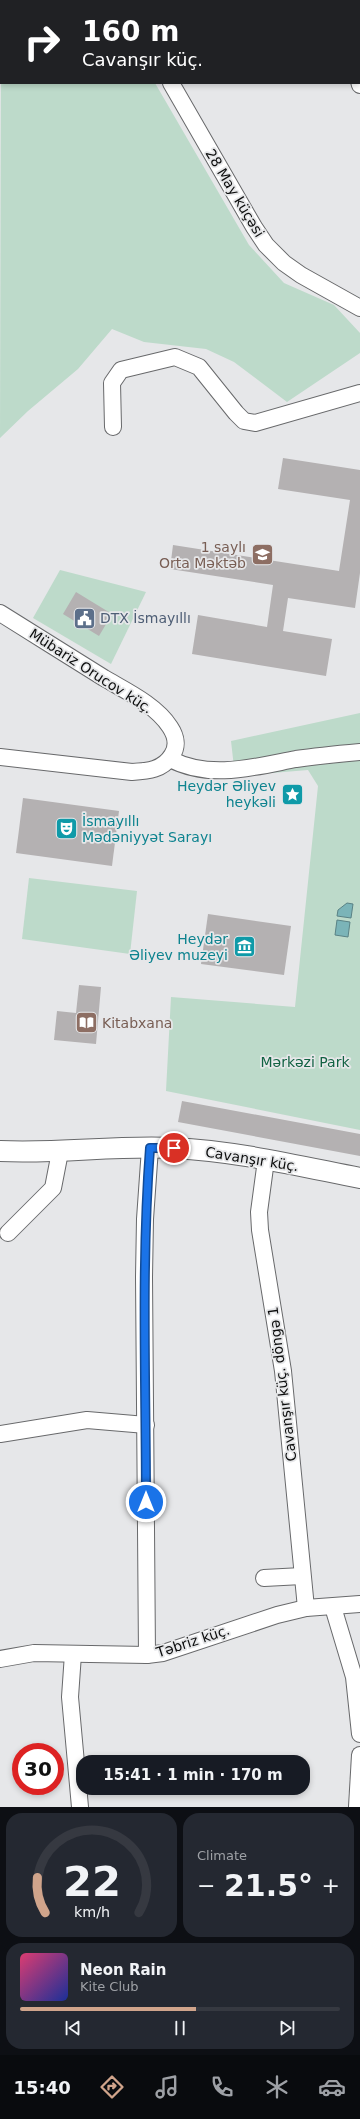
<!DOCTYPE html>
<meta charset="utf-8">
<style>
body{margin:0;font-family:"DejaVu Sans",sans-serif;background:#242831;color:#f1f3f6;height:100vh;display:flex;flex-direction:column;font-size:15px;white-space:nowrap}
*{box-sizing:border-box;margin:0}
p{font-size:13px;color:#9ea1a6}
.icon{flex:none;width:22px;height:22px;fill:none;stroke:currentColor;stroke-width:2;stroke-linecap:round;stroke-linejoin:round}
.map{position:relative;height:1807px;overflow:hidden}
.side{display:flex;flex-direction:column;gap:6px;padding:6px;background:#0d0f14;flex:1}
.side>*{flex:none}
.top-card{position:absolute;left:0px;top:0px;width:360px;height:84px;box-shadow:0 2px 6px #0003;background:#202124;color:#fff;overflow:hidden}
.speed{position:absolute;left:12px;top:1743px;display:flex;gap:8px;font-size:20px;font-weight:700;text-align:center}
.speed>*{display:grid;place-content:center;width:52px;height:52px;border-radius:50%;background:#171b24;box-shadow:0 2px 6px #0003;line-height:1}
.speed .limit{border:6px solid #d22;background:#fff;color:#111}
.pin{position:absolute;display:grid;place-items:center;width:34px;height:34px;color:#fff;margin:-17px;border:2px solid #fff;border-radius:50%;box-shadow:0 1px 4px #0007}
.me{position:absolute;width:44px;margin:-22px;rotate:0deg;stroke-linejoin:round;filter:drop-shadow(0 0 3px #0008)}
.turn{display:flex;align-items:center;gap:14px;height:84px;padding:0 16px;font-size:18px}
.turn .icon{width:52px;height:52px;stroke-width:2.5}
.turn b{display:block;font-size:28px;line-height:34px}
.big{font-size:30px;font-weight:800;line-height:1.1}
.side .widget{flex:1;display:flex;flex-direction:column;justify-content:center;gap:6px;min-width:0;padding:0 14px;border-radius:16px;background:#242831}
.side .dial{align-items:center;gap:0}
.dial svg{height:104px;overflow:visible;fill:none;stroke:#363941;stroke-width:7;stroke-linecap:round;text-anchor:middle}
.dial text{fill:#f1f3f6;stroke:none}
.song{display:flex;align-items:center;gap:12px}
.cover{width:48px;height:48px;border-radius:6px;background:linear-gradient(135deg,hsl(340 70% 55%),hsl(230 70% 35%))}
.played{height:4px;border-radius:2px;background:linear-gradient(90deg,#d0a48b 55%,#363941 55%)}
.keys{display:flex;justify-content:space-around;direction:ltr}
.heat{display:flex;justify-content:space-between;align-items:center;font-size:22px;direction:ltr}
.side .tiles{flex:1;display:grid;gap:6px;grid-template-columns:1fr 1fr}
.widget:last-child{grid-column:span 2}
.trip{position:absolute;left:76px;top:1755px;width:234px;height:40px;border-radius:16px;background:#171b24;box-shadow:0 2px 6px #0003;font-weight:800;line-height:40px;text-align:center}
.dock{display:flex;height:64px;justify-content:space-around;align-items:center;background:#090b0e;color:#9ea1a6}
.dock .icon{width:28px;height:28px}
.dock .active{color:#d0a48b}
.dock b{font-size:18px;color:#f1f3f6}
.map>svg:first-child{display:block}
.green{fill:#bddaca}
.water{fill:#7bb4b8;stroke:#5a8285}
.building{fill:#b4b1b2}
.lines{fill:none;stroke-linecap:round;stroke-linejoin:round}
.minor-casing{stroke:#68696b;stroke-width:18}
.major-casing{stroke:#68696b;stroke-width:22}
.minor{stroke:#fff;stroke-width:16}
.major{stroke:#fff;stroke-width:20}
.route-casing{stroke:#114b97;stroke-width:10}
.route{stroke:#1a73e8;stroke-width:7}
.labels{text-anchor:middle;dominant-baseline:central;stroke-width:3.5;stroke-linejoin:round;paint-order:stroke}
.street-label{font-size:14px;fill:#0c0d0d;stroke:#e6e7e9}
.education-label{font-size:14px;fill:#785e54;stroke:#e6e7e9;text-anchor:end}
.service-label{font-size:14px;fill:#4e5e75;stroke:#e6e7e9;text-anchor:start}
.culture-label{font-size:14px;fill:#0d838f;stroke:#e6e7e9;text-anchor:end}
.park-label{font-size:14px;fill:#126243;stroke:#e6e7e9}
</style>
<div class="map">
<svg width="360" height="1807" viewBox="0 0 360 1807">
<rect width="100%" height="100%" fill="#e6e7e9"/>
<g class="green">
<path d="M1 26V83H155L249 245 284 283 334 305 360 333V353L287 402 234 362 206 349 144 342 112 329 78 369 28 411 0 438Z"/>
<path d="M60 570 146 592 111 664 33 618Z"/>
<path d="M360 713V1130L166 1091 171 997 295 1007 318 786 308 770 235 776 231 741Z"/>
<path d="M29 878 137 891 130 954 22 939Z"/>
</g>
<g class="water">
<path d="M347 903 353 904 351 918 337 916 338 910Z"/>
<path d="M337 920 350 922 348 937 335 935Z"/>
</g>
<g class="building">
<path d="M283 458 360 470V573L355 608 288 598 283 631 332 639 326 676 192 654 198 615 267 627 273 585 170 569 173 545 339 571 350 500 278 489Z"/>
<path d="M76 592 112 614 99 636 63 614Z"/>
<path d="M23 798 119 811 112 866 16 853Z"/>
<path d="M208 914 291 926 284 975 201 964Z"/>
<path d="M79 985 101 987 96 1044 54 1040 57 1011 76 1013Z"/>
<path d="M182 1101 360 1134V1156L178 1122Z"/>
</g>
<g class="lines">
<defs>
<g id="minor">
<path d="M75 0 78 1"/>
<path d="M338 0V1"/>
<path d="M156 1 157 0"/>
<path d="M359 81 360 85"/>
<path d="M171 83 254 227 266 245 284 263 301 275 360 308"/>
<path d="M113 427 112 383 121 370 175 357 199 367 236 413 244 421 255 423 360 393"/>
<path d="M0 613C35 635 69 656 104 678 126 691 156 705 170 727 176 736 178 746 172 755 163 770 148 771 132 772L0 757"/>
<path d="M170 759C210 780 254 767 296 759 317 756 338 754 360 752"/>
<path d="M266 1160 259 1212 260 1230 283 1371 306 1608"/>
<path d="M8 1233 53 1188 60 1152"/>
<path d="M0 1434 87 1420 146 1425"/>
<path d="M264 1578 302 1576"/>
<path d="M333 1607 354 1677 360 1734"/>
<path d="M73 1654 70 1697 80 1807"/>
<path d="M147 1655 144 1277 145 1219 150 1148"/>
<path d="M0 1659 34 1653 147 1655 163 1653 277 1615 306 1608 360 1604"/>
<path d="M357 1807 360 1755"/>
</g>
<path id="major" d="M0 1151C58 1154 116 1145 174 1148 236 1151 299 1166 360 1178"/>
</defs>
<use href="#minor" class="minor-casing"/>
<use href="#major" class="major-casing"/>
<use href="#minor" class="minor"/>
<use href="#major" class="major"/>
</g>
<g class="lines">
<defs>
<path id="route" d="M146 1502C146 1383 141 1266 150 1148H174"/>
</defs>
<use href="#route" class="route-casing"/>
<use href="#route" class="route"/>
</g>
<defs>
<symbol id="school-square" viewBox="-11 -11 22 22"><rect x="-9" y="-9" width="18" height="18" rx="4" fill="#8d6e63" stroke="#e6e7e9"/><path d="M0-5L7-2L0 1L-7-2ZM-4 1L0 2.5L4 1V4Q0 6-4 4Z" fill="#fff"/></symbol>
<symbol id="civic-square" viewBox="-11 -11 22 22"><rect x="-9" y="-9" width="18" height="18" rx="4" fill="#5c6f8a" stroke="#e6e7e9"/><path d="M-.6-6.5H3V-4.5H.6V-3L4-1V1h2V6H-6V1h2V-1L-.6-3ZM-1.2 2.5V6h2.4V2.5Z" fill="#fff"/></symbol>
<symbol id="sight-square" viewBox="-11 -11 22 22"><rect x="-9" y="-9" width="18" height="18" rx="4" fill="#0f9aa8" stroke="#e6e7e9"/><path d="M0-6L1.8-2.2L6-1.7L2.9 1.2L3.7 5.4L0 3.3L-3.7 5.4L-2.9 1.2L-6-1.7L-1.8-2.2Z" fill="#fff"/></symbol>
<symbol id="theatre-square" viewBox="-11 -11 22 22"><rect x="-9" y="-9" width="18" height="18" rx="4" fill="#0f9aa8" stroke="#e6e7e9"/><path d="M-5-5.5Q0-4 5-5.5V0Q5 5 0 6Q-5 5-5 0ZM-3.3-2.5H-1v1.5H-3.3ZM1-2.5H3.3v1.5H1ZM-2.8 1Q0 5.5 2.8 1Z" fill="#fff"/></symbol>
<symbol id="museum-square" viewBox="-11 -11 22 22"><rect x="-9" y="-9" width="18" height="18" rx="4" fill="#0f9aa8" stroke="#e6e7e9"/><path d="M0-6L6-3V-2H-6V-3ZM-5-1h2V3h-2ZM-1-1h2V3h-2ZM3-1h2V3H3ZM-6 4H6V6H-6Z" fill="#fff"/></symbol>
<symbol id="library-square" viewBox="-11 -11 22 22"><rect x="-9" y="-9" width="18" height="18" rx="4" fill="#8d6e63" stroke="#e6e7e9"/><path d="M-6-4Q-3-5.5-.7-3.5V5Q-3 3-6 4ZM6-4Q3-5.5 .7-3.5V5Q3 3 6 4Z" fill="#fff"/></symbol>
</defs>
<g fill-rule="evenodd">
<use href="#school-square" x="250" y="542" width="25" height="25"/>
<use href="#civic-square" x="72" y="606" width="25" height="25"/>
<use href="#sight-square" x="280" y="782" width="25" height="25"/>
<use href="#theatre-square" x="54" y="816" width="25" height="25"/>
<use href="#museum-square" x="232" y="934" width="25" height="25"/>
<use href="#library-square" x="74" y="1010" width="25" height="25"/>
</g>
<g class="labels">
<g class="street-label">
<text transform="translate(235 193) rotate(59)">28 May küçəsi</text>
<text transform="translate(91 671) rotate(33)">Mübariz Orucov küç.</text>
<text transform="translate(252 1159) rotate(9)">Cavanşır küç.</text>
<text transform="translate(282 1384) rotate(-97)">Cavanşır küç. döngə 1</text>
<text transform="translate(193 1641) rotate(-18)">Təbriz küç.</text>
</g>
<g class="education-label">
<text x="246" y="547">1 saylı<tspan x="246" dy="16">Orta Məktəb</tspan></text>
<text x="102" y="1023" text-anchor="start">Kitabxana</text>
</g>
<g class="service-label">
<text x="100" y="618">DTX İsmayıllı</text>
</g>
<g class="culture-label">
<text x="276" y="786">Heydər Əliyev<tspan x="276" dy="16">heykəli</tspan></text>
<text x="82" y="821" text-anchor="start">İsmayıllı<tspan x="82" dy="16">Mədəniyyət Sarayı</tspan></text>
<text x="228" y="939">Heydər<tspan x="228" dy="16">Əliyev muzeyi</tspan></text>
</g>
<g class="park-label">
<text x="305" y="1062">Mərkəzi Park</text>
</g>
</g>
</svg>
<div class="speed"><div class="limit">30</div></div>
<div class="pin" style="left:174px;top:1148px;background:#d93025"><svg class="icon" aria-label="arrive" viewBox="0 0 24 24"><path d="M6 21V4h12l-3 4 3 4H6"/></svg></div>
<svg class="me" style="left:146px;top:1502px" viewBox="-20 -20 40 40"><circle r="17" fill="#1a73e8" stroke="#fff" stroke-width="3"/><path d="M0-11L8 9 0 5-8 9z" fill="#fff"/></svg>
<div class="trip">15:41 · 1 min · 170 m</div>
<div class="top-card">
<div class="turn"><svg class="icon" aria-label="right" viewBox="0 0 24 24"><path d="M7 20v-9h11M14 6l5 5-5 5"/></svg><div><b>160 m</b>Cavanşır küç.</div></div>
</div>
</div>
<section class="side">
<div class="tiles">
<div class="widget dial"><svg viewBox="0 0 100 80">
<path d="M14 69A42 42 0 1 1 86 69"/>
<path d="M14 69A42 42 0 0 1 8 42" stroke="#d0a48b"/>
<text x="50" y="56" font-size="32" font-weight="700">22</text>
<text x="50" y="72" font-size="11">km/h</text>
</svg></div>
<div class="widget"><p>Climate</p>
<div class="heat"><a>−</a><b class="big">21.5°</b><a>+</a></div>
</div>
<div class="widget">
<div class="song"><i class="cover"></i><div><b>Neon Rain</b><p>Kite Club</p></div></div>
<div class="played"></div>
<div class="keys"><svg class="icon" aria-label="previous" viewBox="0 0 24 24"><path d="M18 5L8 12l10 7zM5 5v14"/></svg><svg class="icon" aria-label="pause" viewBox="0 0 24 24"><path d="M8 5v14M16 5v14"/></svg><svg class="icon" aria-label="next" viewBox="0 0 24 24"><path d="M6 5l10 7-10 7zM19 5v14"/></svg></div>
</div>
</div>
</section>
<nav class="dock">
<b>15:40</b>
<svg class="icon active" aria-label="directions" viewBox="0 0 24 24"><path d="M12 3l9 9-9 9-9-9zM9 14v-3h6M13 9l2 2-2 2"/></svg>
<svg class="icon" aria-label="music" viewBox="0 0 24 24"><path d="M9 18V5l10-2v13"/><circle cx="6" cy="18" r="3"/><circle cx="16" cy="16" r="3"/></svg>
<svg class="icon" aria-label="phone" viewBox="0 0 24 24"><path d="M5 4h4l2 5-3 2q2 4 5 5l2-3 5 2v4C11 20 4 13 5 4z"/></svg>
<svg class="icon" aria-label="climate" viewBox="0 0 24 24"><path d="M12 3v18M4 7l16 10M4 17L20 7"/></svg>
<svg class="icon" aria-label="car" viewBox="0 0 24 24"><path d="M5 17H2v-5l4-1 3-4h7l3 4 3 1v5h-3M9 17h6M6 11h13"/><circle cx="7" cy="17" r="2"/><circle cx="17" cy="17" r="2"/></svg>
</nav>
